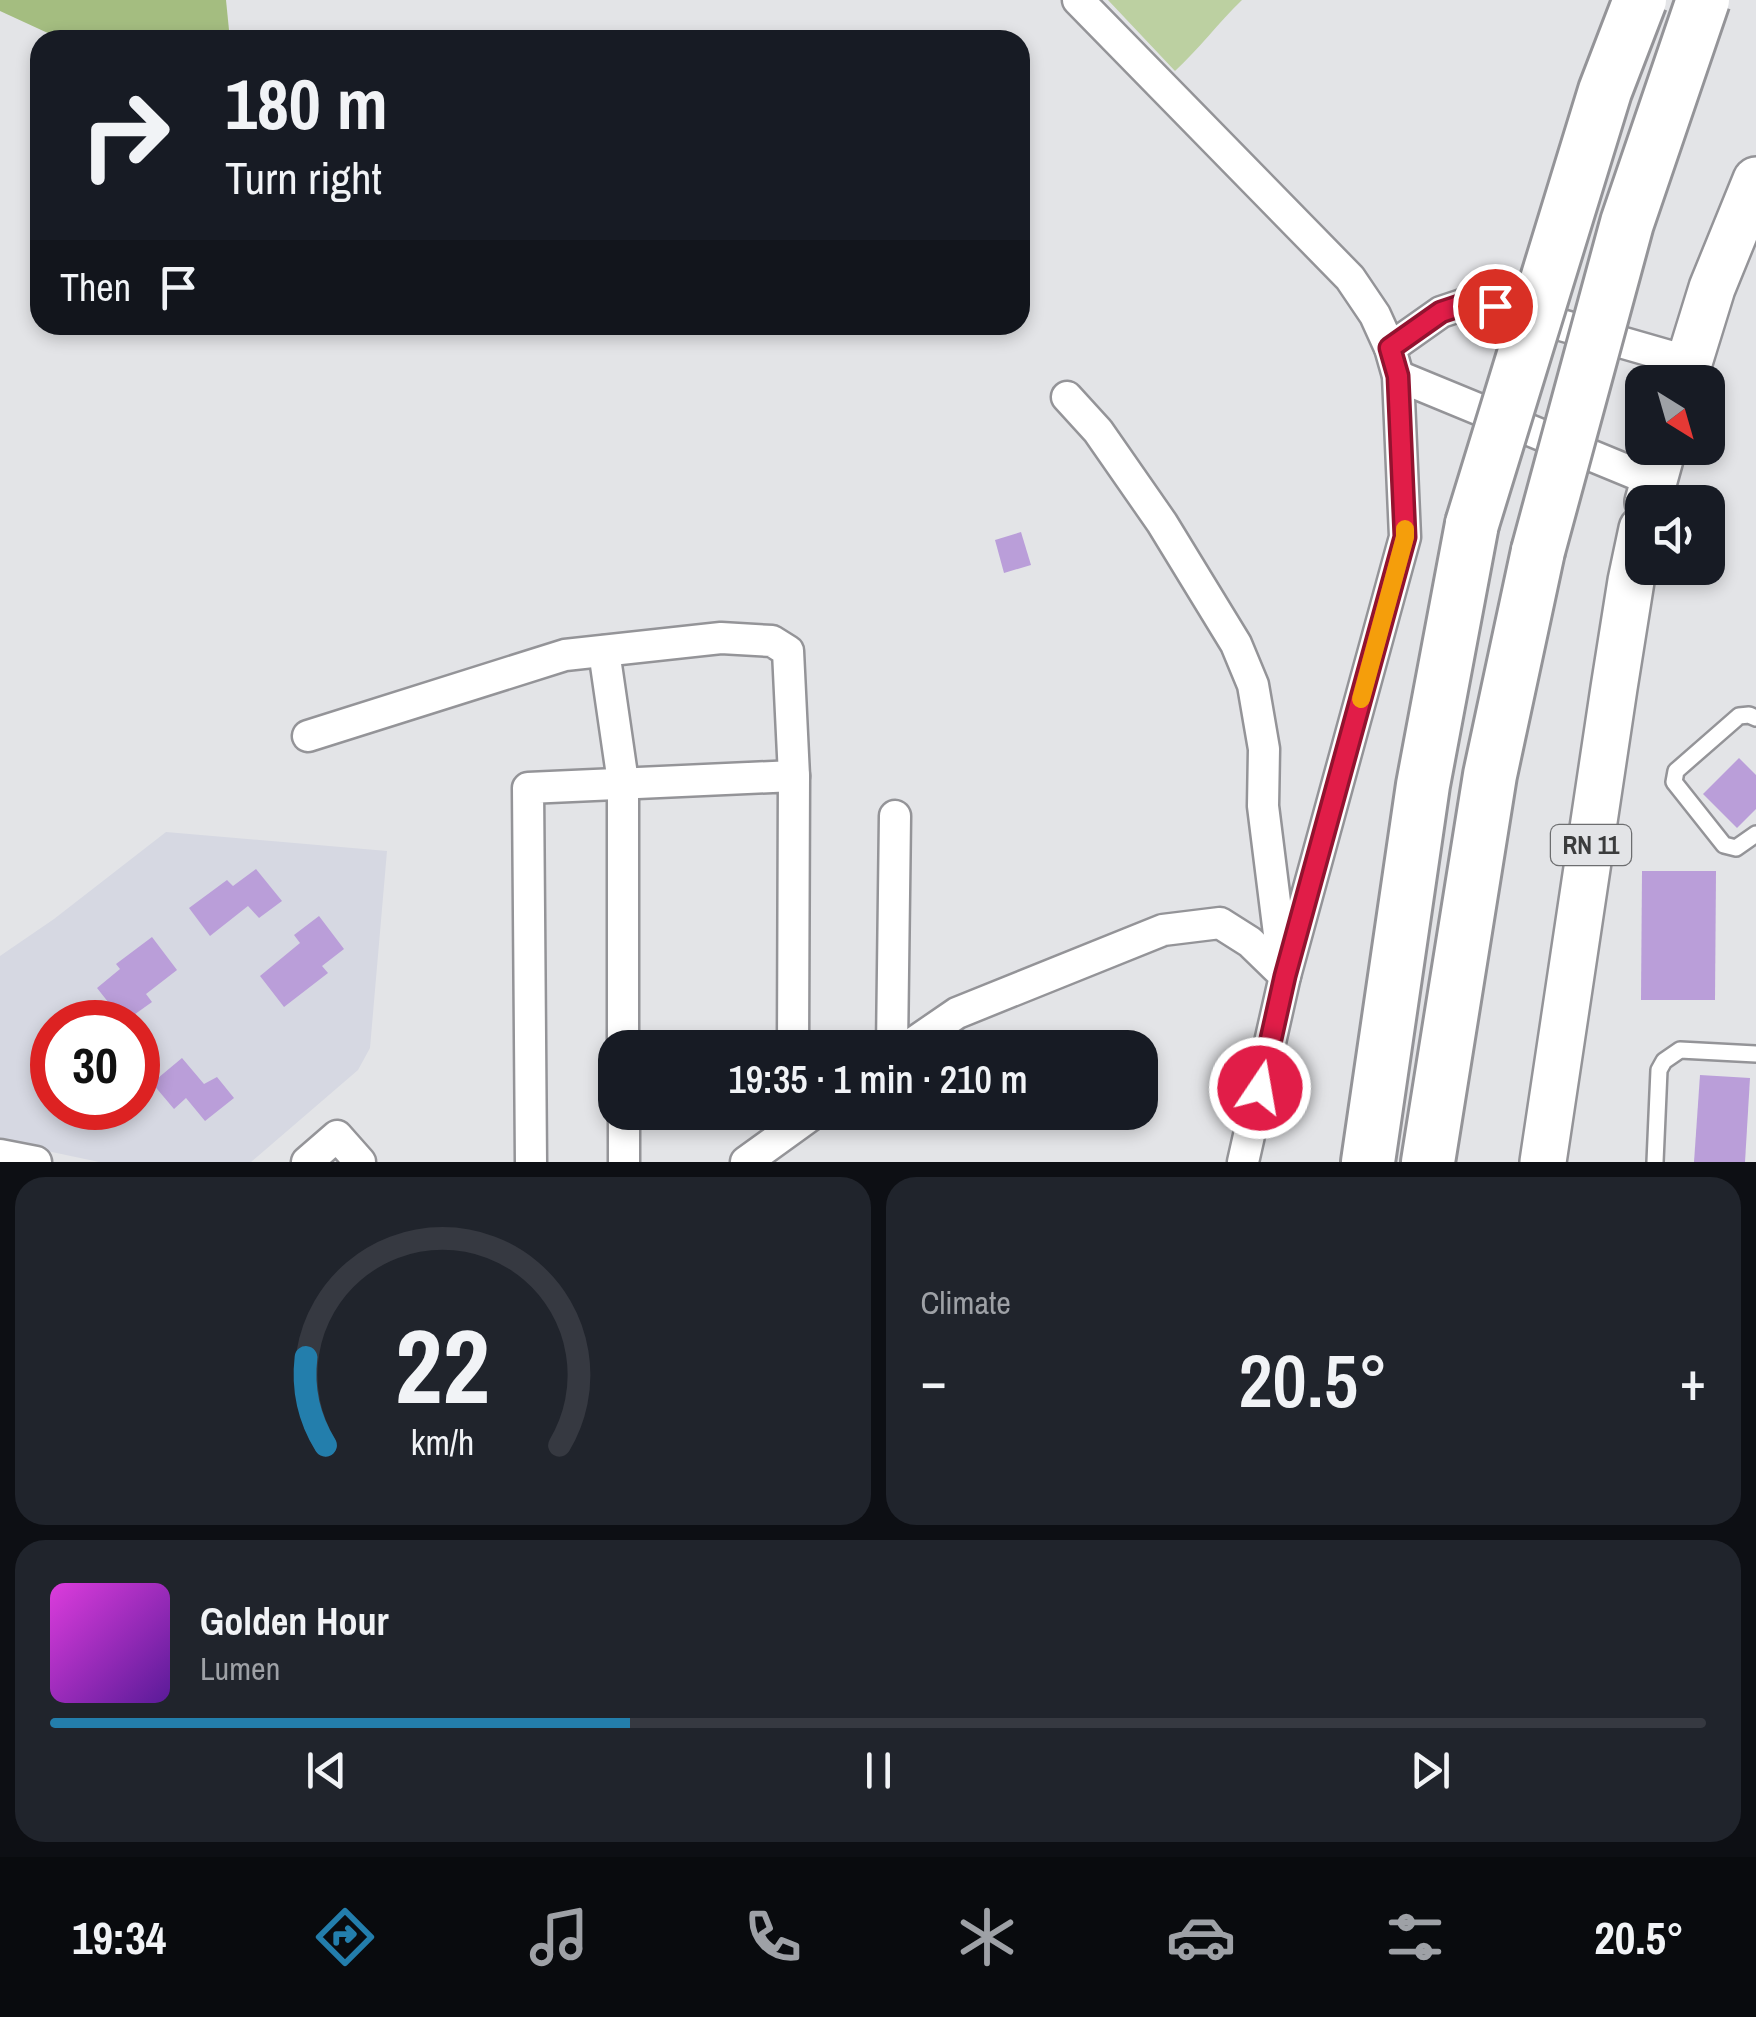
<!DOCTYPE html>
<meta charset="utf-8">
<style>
body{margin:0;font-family:"Archivo Narrow",sans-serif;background:#20242c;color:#f1f3f6;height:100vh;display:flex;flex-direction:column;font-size:38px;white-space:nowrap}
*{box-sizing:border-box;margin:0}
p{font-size:32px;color:#9ea1a6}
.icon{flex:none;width:55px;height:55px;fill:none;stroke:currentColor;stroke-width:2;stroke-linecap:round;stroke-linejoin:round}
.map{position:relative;height:1162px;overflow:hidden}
.sheet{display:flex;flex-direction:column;gap:15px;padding:15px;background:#0d0f14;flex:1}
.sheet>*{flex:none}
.banner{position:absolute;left:30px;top:30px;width:1000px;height:305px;border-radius:30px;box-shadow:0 5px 15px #0003;background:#171b24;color:#f1f3f6;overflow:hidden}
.needle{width:65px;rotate:143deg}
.buttons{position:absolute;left:1625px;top:365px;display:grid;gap:20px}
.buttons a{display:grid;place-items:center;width:100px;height:100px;border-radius:20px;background:#171b24;box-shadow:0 5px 15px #0003;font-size:50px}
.speed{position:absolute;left:30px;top:1000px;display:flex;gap:20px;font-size:50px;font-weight:700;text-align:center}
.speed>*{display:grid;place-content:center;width:130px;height:130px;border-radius:50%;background:#171b24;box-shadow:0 5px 15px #0003;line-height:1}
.speed .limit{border:15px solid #d22;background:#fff;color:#111}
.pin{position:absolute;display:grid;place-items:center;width:85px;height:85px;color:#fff;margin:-42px;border:5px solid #fff;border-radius:50%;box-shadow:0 2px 10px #0007}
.me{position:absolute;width:110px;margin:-55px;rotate:12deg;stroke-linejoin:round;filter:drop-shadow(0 0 8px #0008)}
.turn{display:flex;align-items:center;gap:35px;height:210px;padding:0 30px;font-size:45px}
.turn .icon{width:130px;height:130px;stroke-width:2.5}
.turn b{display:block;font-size:70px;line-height:85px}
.then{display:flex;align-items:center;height:95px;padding:0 30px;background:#0003;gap:20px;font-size:38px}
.big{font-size:75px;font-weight:600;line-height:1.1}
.sheet .widget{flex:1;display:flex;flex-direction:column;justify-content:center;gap:15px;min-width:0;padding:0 35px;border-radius:30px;background:#20242c}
.sheet .dial{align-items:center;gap:0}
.dial svg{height:260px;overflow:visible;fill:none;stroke:#363941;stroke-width:7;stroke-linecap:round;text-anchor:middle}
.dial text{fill:#f1f3f6;stroke:none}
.song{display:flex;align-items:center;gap:30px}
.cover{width:120px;height:120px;border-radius:15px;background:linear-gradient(135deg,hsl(300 70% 55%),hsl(270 70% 35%))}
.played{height:10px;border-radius:5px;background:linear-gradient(90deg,#237eac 35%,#363941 35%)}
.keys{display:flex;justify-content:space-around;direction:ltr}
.heat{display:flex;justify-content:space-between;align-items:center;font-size:55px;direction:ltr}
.sheet .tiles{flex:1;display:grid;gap:15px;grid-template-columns:1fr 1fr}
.widget:last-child{grid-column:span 2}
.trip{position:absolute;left:598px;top:1030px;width:560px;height:100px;border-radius:30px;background:#171b24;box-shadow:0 5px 15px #0003;font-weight:600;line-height:100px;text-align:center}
.tabs{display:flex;height:160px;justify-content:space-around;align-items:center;background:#090b0e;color:#9ea1a6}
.tabs .icon{width:70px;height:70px}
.tabs .on{color:#237eac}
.tabs b{font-size:45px;color:#f1f3f6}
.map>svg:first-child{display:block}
.built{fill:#d6d8e2;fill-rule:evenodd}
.green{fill:#bcd0a1}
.forest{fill:#a4bd80}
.building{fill:#ba9ed9}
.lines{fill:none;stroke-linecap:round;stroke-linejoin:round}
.lane-casing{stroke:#949498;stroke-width:20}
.street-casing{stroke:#949498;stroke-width:35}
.primary-casing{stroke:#949498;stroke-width:50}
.highway-casing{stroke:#949498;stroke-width:58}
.lane{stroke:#fff;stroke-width:15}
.street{stroke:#fff;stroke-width:30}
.primary{stroke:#fff;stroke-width:45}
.highway{stroke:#fff;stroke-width:52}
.highway-bridge-casing{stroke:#949498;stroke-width:58;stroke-linecap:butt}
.highway-bridge{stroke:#fff;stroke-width:52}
.route-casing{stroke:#92132f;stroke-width:25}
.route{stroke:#e11d48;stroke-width:18}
.slow{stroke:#f59e0b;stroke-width:18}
.labels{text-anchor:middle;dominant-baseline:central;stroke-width:8;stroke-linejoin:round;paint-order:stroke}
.shield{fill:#e3e4e7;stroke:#6d6e70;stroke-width:2.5}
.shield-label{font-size:25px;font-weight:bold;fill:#3b3c3d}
</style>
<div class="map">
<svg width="1756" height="1162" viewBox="0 0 1756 1162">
<rect width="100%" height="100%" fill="#e3e4e7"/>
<path class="built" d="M166 832 387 851 370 1048 358 1070 251 1162H99L0 1141V956L54 919ZM52 1022H138V1108H52Z"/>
<path class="green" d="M1108 0H1242C1218 23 1199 49 1175 71Z"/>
<path class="forest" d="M0 0H226L230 40H63L0 11Z"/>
<g class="building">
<path d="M1021 532 1031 565 1004 573 995 540Z"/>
<path d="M1739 758 1756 775V809L1737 828 1703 794Z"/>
<path d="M256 869 282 901 259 918 248 906 210 936 189 908 227 880 233 886Z"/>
<path d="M1642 871H1716L1715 1000H1641Z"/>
<path d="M319 916 344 949 322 966 328 973 284 1007 260 976 300 943 294 935Z"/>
<path d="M152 937 177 970 146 994 152 1002 124 1022 97 988 120 969 116 964Z"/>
<path d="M182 1058 204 1084 217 1077 234 1098 205 1121 186 1098 174 1109 152 1083Z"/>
<path d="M1700 1075 1750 1078 1745 1162H1694Z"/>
</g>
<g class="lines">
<defs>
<g id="lane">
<path d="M1756 718 1749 715 1739 716 1676 771 1674 782 1724 845 1736 848 1756 834"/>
<path d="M1655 1162 1659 1070 1664 1061 1680 1050 1756 1054"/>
</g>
<g id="street">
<path d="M1078 0 1350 278 1375 315 1390 348 1398 376 1405 537 1285 976"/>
<path d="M1390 348 1441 312 1468 303 1495 306 1690 362"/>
<path d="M1398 376 1653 481"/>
<path d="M1067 397 1098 431 1162 523 1236 644 1253 685 1264 749 1263 806 1282 958"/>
<path d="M604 651 623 782V1048"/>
<path d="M308 736 565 655 721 638 772 641 788 651 794 776"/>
<path d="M892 1048 895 816"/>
<path d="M906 1048 957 1013 1163 930 1220 923 1250 942 1285 976 1243 1162"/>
<path d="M624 1112V1162"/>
<path d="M0 1155 36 1162"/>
<path d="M307 1162 337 1136 360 1162"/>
<path d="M531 1162 528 788 794 776 793 1048"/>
<path d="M746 1162 815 1112"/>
</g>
<g id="primary">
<path d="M1683 382 1712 288 1756 180"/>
<path d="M1648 502 1663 448"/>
<path d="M1543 1162 1614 688 1631 581 1642 529"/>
</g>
<g id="highway">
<path d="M1368 1162 1423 785 1472 524"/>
<path d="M1428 1162 1490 775 1538 551"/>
</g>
</defs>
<use href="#lane" class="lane-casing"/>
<use href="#street" class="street-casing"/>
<use href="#primary" class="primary-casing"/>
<use href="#highway" class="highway-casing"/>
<use href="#lane" class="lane"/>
<use href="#street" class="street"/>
<use href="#primary" class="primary"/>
<use href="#highway" class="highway"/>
<defs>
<g id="highway-bridge">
<path d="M1472 524 1605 91 1640 0"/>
<path d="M1538 551 1627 223 1703 0"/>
</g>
</defs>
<use href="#highway-bridge" class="highway-bridge-casing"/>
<use href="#highway-bridge" class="highway-bridge"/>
</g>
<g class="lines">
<defs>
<path id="route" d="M1260 1088 1285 976 1405 537 1398 376 1390 348 1441 312 1468 303 1495 306"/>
</defs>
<use href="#route" class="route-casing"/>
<use href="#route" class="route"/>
<path class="slow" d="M1361 699 1405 537V529"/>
</g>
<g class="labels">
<rect class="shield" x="1551" y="825" width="80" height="40" rx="8"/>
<g class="shield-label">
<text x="1591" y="845">RN 11</text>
</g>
</g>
</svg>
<div class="buttons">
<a><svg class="needle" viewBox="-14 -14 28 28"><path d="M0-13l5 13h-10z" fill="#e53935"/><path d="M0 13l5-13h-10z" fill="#9ea1a6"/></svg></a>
<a><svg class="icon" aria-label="sound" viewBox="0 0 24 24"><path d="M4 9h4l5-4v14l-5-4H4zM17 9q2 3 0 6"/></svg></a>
</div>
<div class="speed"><div class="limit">30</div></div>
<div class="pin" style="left:1495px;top:306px;background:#d93025"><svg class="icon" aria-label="arrive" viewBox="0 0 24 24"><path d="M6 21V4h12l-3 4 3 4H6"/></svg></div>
<svg class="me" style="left:1260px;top:1088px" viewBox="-20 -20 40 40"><circle r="17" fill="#e11d48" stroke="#fff" stroke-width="3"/><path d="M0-11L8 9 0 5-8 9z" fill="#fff"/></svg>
<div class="trip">19:35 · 1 min · 210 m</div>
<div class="banner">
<div class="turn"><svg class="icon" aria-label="right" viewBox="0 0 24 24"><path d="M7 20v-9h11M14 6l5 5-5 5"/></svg><div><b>180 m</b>Turn right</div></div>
<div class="then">Then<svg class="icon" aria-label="arrive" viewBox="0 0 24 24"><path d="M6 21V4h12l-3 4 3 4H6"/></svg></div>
</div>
</div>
<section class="sheet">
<div class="tiles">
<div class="widget dial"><svg viewBox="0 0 100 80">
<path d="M14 69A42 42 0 1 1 86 69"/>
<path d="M14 69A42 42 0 0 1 8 42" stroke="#237eac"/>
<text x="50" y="56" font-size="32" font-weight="700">22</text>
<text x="50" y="72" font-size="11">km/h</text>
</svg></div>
<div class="widget"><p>Climate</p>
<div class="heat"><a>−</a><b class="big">20.5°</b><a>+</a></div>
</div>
<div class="widget">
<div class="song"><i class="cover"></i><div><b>Golden Hour</b><p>Lumen</p></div></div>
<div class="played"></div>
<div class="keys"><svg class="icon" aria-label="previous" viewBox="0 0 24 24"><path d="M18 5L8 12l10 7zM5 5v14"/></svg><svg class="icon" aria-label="pause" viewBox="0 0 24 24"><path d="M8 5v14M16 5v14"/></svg><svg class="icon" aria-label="next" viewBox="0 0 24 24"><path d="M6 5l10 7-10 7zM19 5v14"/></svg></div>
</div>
</div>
</section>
<nav class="tabs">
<b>19:34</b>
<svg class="icon on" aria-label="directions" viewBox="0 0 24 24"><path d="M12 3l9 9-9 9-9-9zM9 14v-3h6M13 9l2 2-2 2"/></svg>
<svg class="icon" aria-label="music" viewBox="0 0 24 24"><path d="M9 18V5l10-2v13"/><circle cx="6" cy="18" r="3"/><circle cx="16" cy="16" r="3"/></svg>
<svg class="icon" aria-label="phone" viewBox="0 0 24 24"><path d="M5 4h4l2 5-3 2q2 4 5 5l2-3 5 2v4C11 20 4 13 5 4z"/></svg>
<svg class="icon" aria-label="climate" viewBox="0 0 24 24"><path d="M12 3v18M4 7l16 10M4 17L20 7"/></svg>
<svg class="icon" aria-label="car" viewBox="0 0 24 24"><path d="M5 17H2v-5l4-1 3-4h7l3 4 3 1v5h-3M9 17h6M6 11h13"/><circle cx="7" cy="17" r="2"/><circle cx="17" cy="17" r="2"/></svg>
<svg class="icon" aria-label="filters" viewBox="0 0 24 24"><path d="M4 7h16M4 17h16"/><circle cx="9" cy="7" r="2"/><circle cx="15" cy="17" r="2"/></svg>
<b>20.5°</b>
</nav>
